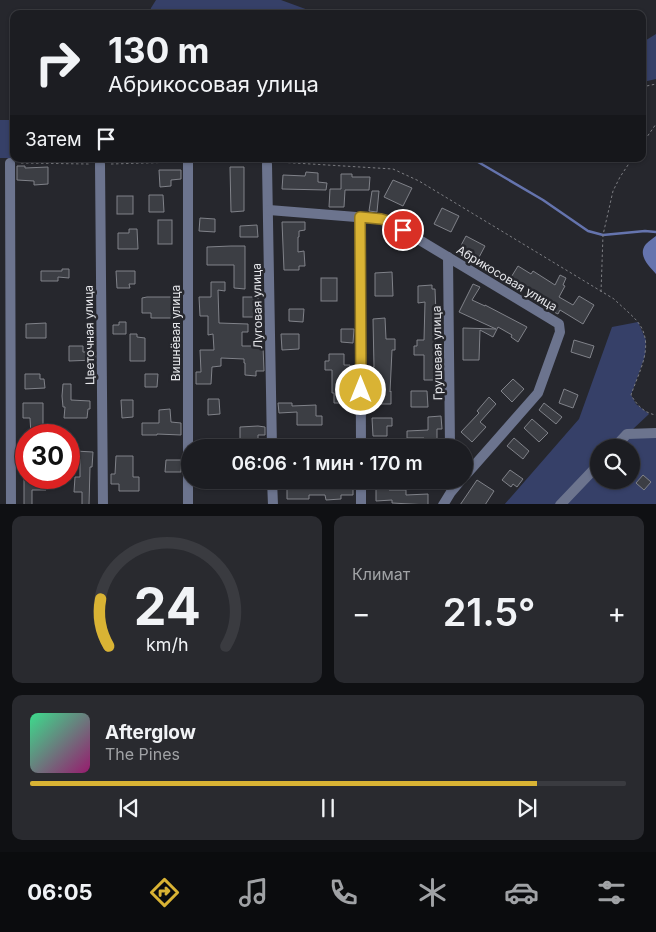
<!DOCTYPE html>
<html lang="ru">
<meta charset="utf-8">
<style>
body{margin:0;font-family:Inter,sans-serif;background:#292a2f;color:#f1f3f6;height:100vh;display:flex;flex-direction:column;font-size:19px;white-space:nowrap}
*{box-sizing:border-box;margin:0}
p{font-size:16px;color:#a0a2a5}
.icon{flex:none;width:28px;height:28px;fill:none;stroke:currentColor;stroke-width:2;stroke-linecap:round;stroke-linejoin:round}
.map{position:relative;height:504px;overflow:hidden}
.drawer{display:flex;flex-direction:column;gap:12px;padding:12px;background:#0f1013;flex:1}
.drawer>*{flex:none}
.top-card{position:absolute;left:10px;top:10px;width:636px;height:152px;border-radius:10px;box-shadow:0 1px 4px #0004,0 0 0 1px #3a3b40;background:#1c1d22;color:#f1f3f6;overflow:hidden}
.controls{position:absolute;left:590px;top:439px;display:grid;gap:10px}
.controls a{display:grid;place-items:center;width:50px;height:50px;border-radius:50%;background:#1c1d22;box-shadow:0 1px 4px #0004,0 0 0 1px #3a3b40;font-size:25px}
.speed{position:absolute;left:15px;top:424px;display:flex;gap:10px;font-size:25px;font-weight:700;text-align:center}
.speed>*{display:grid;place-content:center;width:65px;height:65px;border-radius:50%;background:#1c1d22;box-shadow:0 1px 4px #0004,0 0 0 1px #3a3b40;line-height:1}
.speed .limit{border:8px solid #d22;background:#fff;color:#111}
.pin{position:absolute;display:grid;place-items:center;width:42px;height:42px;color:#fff;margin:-21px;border:2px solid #fff;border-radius:50%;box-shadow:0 1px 5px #0007}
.me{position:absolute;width:55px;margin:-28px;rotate:0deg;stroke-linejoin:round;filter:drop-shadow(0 0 4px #0008)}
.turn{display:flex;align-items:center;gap:18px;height:105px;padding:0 15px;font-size:22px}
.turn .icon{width:65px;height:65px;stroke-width:2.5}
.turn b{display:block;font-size:35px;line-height:42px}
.then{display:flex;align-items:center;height:48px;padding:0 15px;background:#0003;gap:10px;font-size:19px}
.big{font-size:38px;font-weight:600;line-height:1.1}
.drawer .widget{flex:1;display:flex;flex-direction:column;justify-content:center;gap:8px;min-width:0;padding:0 18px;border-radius:10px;background:#292a2f}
.drawer .dial{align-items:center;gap:0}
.dial svg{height:130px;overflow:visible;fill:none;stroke:#3a3b40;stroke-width:7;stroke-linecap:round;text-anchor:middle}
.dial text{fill:#f1f3f6;stroke:none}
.song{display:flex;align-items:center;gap:15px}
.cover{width:60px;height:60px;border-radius:8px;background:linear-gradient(135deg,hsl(150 70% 55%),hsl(320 70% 35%))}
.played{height:5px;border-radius:2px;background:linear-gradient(90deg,#d9b334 85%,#3a3b40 85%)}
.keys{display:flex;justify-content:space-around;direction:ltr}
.heat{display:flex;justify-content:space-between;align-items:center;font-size:28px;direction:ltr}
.drawer .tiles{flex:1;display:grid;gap:12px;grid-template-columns:1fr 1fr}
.widget:last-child{grid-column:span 2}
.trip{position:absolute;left:181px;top:439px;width:292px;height:50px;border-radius:25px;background:#1c1d22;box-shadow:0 1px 4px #0004,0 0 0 1px #3a3b40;font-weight:600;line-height:50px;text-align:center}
.menu{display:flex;height:80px;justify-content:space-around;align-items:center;background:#0b0c0e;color:#a0a2a5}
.menu .icon{width:35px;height:35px}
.menu .active{color:#d9b334}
.menu b{font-size:22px;color:#f1f3f6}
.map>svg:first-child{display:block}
.green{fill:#364068;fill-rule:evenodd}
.water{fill:#6574ae}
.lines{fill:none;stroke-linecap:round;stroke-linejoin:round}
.stream{stroke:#6574ae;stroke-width:2.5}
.building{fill:#3c3e44;stroke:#808289}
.path{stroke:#7d7e83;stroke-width:1;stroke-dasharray:2.5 2.5;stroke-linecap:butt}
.minor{stroke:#6c748e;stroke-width:10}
.route-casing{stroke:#8d7422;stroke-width:12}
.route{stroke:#d9b334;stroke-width:9}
.labels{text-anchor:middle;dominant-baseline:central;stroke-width:5;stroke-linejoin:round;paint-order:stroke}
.street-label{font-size:12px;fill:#e7e8ec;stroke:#26272d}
</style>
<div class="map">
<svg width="656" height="505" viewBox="0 0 656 505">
<rect width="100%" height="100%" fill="#26272d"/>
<g class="green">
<path d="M156 0H281L319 14H149L151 8Z"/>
<path d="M656 34V79L643 82V42Z"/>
<rect x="0" y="120" width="14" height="38"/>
<path d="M638 322 646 340 645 356 631 395 636 404 649 414 632 430H656V504L504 505 579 419 612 327ZM599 448H631V480H599Z"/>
</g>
<path class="water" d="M656 236V274C649 266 637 255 646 244 649 241 653 238 656 236Z"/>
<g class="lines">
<path class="stream" d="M473 159 543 200 588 231 603 235 645 231 656 232"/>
</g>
<g class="building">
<path d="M17 166H25V168L48 167V184L34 185V181L17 180Z"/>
<path d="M230 167H244V211L231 212Z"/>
<path d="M159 170H181V179L171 180V186L160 187Z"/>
<path d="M306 172 318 173V182L327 183 326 190 282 189 283 175 305 176Z"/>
<path d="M341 174H352V177H370L369 190H345L344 207H329L330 189H341Z"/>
<path d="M393 180 412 188 403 206 384 197Z"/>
<path d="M372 191H379L377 212 369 211Z"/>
<path d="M149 195H163L164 212H149Z"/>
<rect x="117" y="196" width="16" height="18"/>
<path d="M442 208 459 216 451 232 434 224Z"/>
<path d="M200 218 215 219V232L199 231Z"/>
<rect x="158" y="220" width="14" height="24"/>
<path d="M282 222H305V230L299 231V237H298V252L304 251 305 266H299V270H284Z"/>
<path d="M257 225 258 237H240V226Z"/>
<path d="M129 229H137L138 249H118V233H129Z"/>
<path d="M466 236 485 246 476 263 457 253Z"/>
<path d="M231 246H245V289L234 288V265H207V247Z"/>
<path d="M518 266 531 274 533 271 555 285 560 275 566 278 563 285 565 286 559 297 573 305 579 296 594 305 583 324 560 310 558 314 544 307 547 300 519 283 518 284 510 279Z"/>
<path d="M62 269H69V278L58 277V281H41V271H62Z"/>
<path d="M116 271H135V284H129L130 288H117Z"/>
<path d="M392 272 393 296H375V273Z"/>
<rect x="321" y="278" width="16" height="23"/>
<path d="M211 282H225V291L218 290 219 323 248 324V332H242V346H263L264 371H256V376L245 375V363H244V359L221 358V366L212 367 211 384H196V372H201L200 350H214L213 334 208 335V316H200L199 297H211Z"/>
<path d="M473 284 480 287 472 300 485 306V305L527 327 518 342 511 337 512 335 498 327 493 337 480 330 479 360H463V328L496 329 459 312Z"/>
<path d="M432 285V289H435L436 314 435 366H436V380H424V355H414V346H417V340H424L425 302 418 303V286Z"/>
<path d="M147 297H178L179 318H151V313H142V298Z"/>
<rect x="243" y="297" width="15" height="20"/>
<path d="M289 309H304L303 322 289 321Z"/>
<path d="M385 318 386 339H395V350H392L390 392 391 391V404H375L374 382H372L373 367H374L373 319Z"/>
<path d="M119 322H126V334H113V325H119Z"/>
<path d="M46 323V338H26V324Z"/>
<path d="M341 329H354L353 343 341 342Z"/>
<path d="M130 334H137V337L145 338V361H130Z"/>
<path d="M281 334H299V349L282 350Z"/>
<path d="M574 340 594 346 590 358 571 352Z"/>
<path d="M69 346H83V352H95V360L69 361Z"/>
<path d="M329 354H344V365H350V393H345V403H334V393H332V370H325V361H329Z"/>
<path d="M25 374H40V379H44L45 388 25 389Z"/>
<path d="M145 374H158L157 387H145Z"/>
<path d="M513 379 524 389 512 402 501 391Z"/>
<path d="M63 384H71V400L90 401V409H88L87 418H64L65 407H63L62 396Z"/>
<path d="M564 389 578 395 573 408 559 403Z"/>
<path d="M411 391H427L428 407H411Z"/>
<path d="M489 397 496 404 480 422 486 427 472 442 461 432 479 413 477 411Z"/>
<path d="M208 399H219L220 414 208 415Z"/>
<path d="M121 400H133V417L122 418Z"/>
<path d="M23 403H43V426H45V435H31L30 418H23Z"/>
<path d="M278 403H292V406L316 405V416H322V425H297V412L279 413Z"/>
<path d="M544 403 562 417 556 424 539 410Z"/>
<path d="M170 409 171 422 181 423V435L157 434V435H142V423H159V410Z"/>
<path d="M441 416 442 429H437V448H425L424 438H407V431L428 430V417Z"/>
<path d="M372 418H392V426H387V436H373Z"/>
<path d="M532 419 548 433 539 442 524 428Z"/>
<path d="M258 426 265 427V435H258V442L240 443V427Z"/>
<path d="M514 438 529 451 523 459 507 446Z"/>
<rect x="321" y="440" width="16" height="8"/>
<path d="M75 451 93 452 92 467H90L89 505H82V492H74L75 477H80V459H75Z"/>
<path d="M116 456H133V477H139V491H119V484H111V474H115Z"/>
<path d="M166 460H181V472H165Z"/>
<path d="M510 470 523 479 517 487 513 484 511 487 502 480Z"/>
<path d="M643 475 651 482 644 490 636 483Z"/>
<path d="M24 478H46V490H32V505H24Z"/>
<path d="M290 480H308V486L353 485V495H341V499L326 500 325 495H309V499H287V489H290Z"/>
<path d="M376 480H389V490H406V495L428 494V505L392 503V500L376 501Z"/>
<path d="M477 480 494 491 485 505H460Z"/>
</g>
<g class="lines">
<g class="path">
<path d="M642 87 656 84"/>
<path d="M642 144 656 124"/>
<path d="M198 161H259"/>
<path d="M278 162 393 169 419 181 614 299C621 306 630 313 637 321 656 344 639 371 631 395 637 405 644 413 656 415"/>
<path d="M21 163 89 164"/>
<path d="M111 164 179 162"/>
<path d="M601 292 603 235 613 191 620 177 632 159"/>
</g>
<g class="minor">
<path d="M10 163 11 505"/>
<path d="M100 164 103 505"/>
<path d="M267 164 272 448"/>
<path d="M269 210 381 219 388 221 559 324 560 332 538 393 465 476"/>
<path d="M360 217 361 448"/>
<path d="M448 257 450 448"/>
<path d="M614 448 627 434 656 433"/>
<path d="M272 480 273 505"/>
<path d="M361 480V505"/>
<path d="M188 505V161"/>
<path d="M443 505 451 492 461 480"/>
<path d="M560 505 599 464"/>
</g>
</g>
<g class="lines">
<defs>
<path id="route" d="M361 390 360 217 381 219 388 221 403 230"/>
</defs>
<use href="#route" class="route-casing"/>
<use href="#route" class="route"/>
</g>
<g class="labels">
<g class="street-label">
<text transform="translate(507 278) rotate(31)">Абрикосовая улица</text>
<text transform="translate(257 306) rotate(-91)">Луговая улица</text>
<text transform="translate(175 333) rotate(-90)">Вишнёвая улица</text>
<text transform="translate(89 335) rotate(-91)">Цветочная улица</text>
<text transform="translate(437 353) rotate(-91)">Грушевая улица</text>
</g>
</g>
</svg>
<div class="controls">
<a><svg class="icon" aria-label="search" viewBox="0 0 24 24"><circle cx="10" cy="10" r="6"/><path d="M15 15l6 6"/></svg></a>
</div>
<div class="speed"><div class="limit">30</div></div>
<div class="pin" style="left:403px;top:230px;background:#d93025"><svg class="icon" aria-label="arrive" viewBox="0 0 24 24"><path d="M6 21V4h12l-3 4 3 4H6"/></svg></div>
<svg class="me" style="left:361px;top:390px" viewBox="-20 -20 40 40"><circle r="17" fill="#d9b334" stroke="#fff" stroke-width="3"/><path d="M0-11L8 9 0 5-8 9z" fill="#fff"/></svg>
<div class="trip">06:06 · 1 мин · 170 m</div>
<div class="top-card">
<div class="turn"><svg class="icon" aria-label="right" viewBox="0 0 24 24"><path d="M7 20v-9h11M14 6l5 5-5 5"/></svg><div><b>130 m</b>Абрикосовая улица</div></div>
<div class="then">Затем<svg class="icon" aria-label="arrive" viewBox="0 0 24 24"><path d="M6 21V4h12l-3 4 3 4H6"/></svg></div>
</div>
</div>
<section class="drawer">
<div class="tiles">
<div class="widget dial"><svg viewBox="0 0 100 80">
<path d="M14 69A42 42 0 1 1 86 69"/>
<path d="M14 69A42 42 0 0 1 9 40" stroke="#d9b334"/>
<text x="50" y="56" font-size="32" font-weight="700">24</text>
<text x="50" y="72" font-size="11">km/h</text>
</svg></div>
<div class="widget"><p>Климат</p>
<div class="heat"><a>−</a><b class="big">21.5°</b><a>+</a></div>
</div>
<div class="widget">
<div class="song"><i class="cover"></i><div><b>Afterglow</b><p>The Pines</p></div></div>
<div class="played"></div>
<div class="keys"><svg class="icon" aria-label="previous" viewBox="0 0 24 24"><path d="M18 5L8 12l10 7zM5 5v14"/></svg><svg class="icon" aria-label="pause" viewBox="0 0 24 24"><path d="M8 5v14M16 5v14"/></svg><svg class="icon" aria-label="next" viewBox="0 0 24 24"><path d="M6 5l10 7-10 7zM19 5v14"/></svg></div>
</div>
</div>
</section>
<nav class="menu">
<b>06:05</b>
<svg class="icon active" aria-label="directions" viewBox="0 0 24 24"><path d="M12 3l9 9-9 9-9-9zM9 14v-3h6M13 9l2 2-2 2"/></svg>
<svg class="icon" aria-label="music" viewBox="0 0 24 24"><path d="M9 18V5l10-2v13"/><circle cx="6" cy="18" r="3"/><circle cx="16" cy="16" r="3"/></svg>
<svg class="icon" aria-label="phone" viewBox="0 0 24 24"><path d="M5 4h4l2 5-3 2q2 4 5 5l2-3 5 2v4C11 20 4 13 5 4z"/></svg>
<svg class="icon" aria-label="climate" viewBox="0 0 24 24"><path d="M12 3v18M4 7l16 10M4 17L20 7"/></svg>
<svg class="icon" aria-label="car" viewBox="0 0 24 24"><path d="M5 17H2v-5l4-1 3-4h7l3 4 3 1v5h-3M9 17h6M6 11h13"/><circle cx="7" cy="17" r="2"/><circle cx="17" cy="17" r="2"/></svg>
<svg class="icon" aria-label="filters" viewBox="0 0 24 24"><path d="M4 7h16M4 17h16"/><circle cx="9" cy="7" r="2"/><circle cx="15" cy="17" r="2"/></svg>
</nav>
